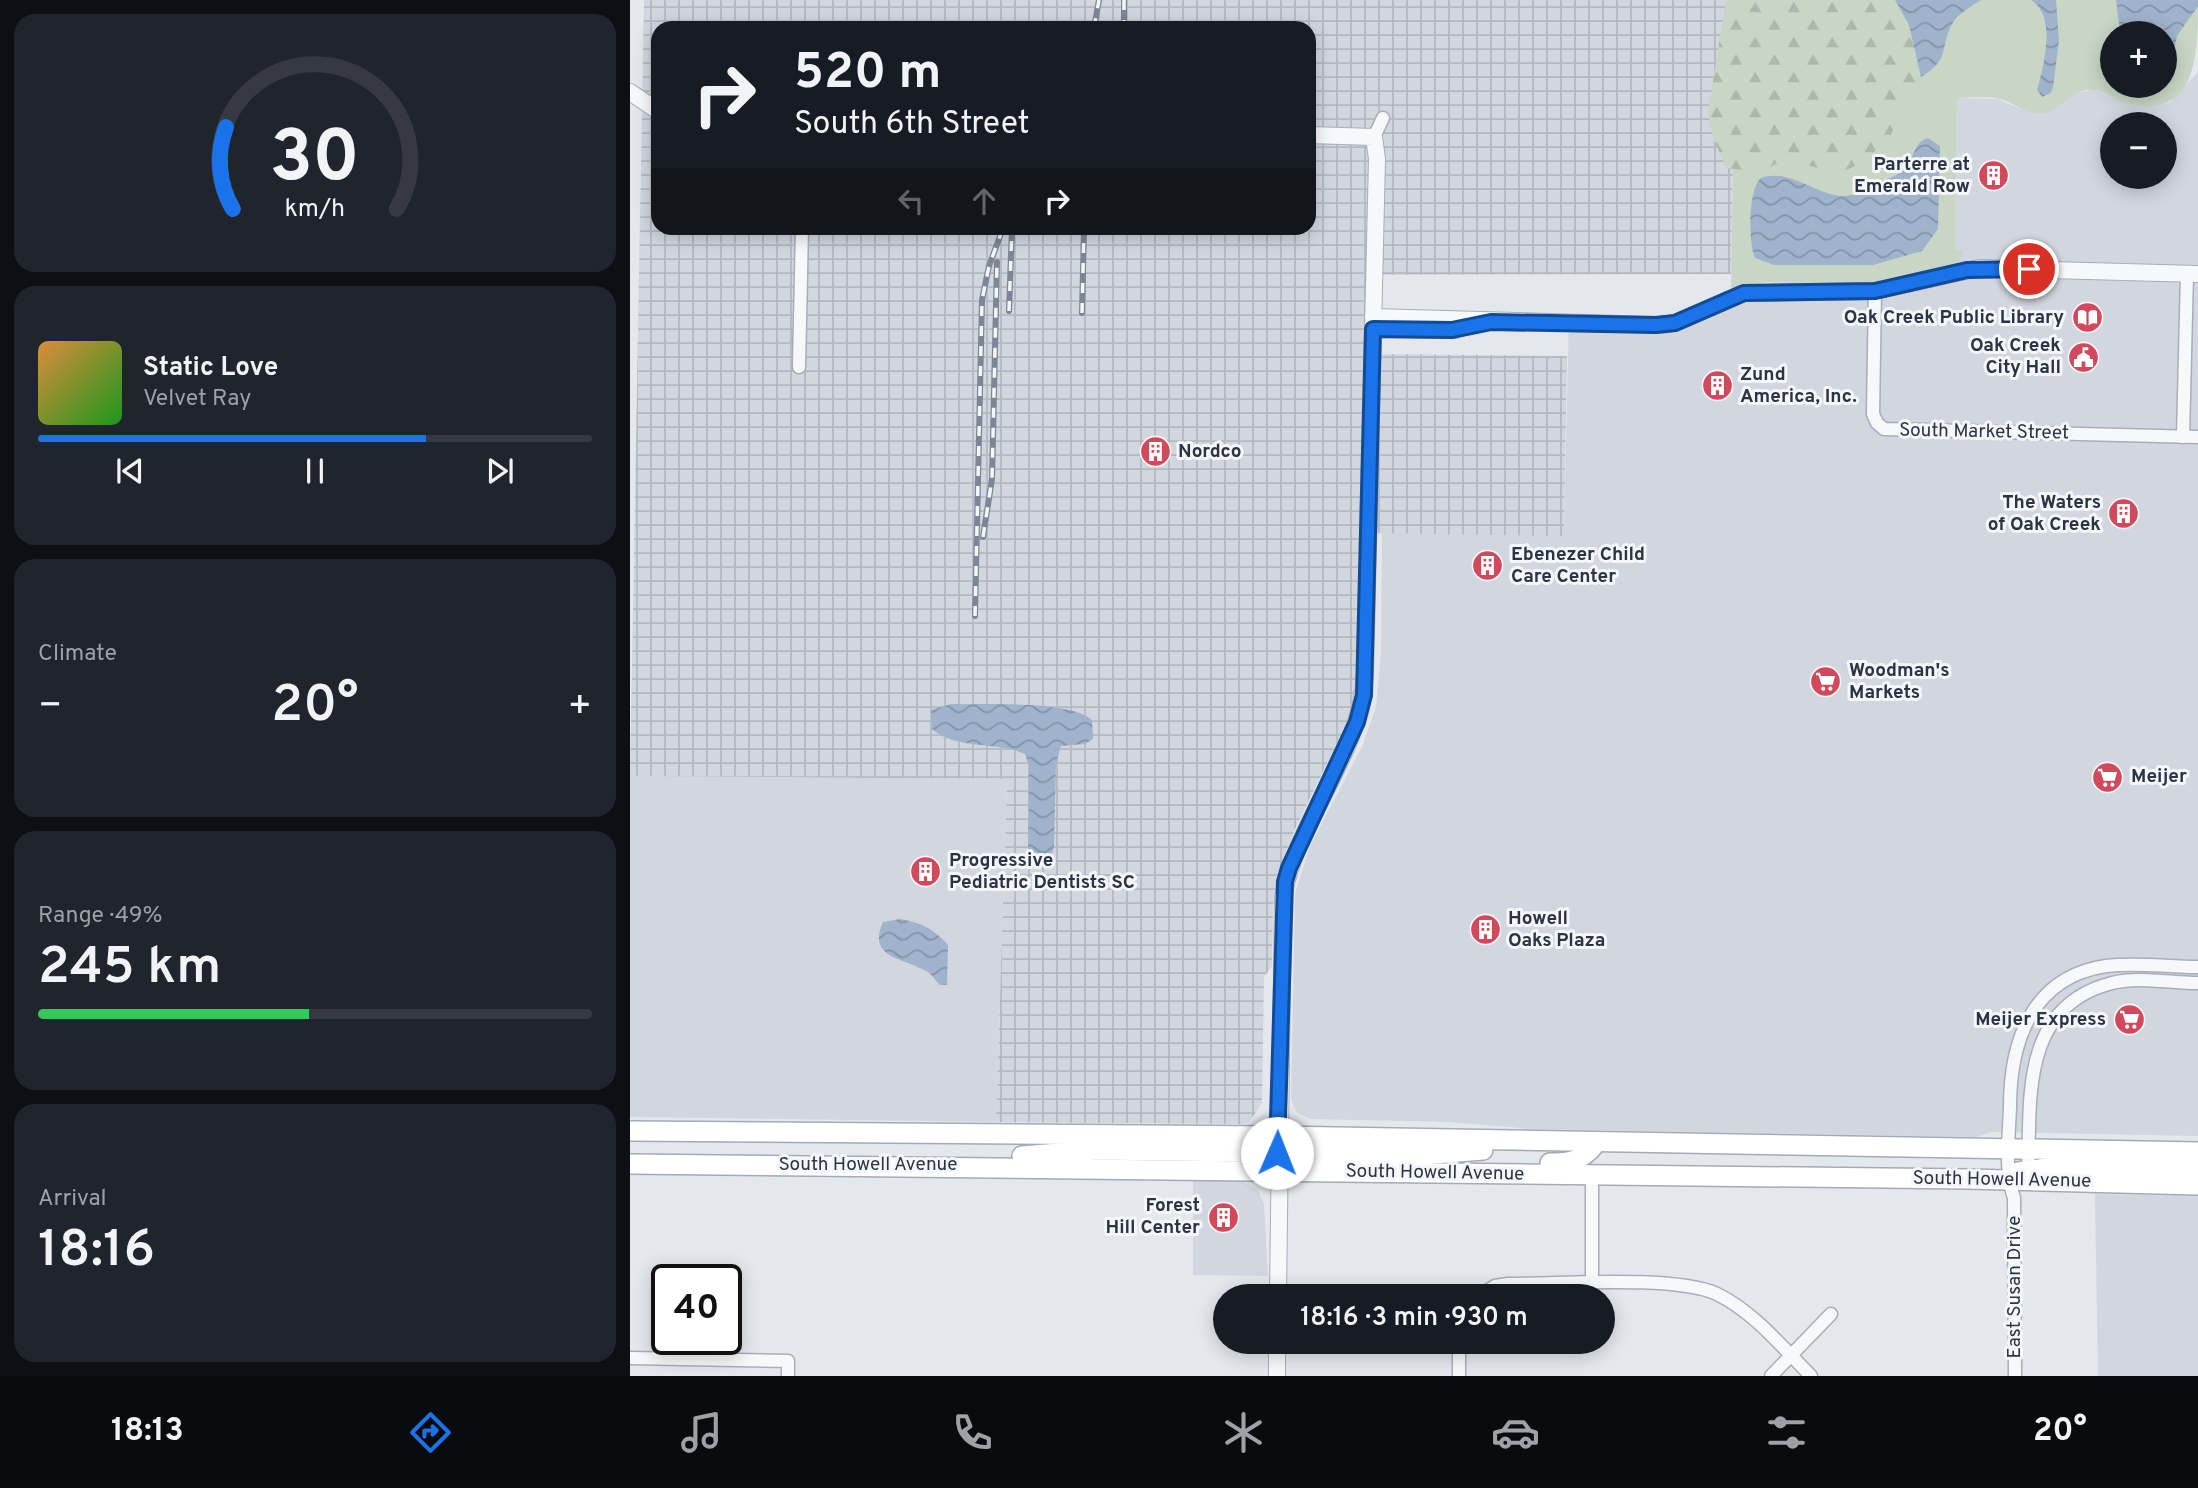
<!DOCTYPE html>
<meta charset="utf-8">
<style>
body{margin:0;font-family:Overpass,sans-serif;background:#20242c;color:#f1f3f6;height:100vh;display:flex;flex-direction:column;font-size:26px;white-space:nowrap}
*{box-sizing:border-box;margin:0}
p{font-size:23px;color:#9ea1a6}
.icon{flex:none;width:38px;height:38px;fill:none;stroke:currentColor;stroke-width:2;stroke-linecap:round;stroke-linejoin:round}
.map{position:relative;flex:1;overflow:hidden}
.side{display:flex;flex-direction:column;gap:14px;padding:14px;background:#0d0f14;width:630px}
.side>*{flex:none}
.banner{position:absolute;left:21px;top:21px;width:665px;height:214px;border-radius:21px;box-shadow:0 4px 18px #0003;background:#171b24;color:#f1f3f6;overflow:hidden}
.controls{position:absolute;left:1470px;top:21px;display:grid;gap:14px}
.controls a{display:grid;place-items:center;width:77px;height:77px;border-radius:50%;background:#171b24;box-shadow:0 4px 18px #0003;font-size:35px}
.speed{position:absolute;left:21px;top:1264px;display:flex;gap:14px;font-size:35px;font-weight:700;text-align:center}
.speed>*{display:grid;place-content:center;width:91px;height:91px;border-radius:50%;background:#171b24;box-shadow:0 4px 18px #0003;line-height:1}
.speed .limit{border:4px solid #111;border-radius:10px;background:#fff;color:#111}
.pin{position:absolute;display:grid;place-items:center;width:60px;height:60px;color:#fff;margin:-30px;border:4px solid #fff;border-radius:50%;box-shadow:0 2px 7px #0007}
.me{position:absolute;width:77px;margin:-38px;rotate:1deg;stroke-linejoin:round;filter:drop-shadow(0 0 5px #0008)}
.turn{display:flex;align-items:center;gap:24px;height:147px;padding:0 28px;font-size:32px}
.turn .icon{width:91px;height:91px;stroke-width:2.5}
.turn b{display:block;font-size:49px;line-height:60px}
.lanes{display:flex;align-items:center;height:66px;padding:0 28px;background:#0003;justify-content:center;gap:35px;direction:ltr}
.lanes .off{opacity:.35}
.big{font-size:52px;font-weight:600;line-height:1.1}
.side .tile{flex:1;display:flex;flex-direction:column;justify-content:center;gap:10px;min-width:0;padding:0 24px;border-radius:21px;background:#20242c}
.side .dial{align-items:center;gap:0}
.dial svg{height:182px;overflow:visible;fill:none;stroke:#363941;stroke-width:7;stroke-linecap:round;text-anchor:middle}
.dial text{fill:#f1f3f6;stroke:none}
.song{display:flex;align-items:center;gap:21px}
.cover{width:84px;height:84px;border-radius:10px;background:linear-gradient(135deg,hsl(30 70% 55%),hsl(120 70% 35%))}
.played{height:7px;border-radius:4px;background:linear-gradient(90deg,#1a73e8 70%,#363941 70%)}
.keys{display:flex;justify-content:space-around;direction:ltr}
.heat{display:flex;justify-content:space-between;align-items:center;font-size:38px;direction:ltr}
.charge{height:10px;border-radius:5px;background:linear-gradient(90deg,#34c759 49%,#363941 0)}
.trip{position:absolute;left:583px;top:1284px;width:402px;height:70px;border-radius:35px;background:#171b24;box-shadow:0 4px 18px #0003;font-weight:600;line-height:70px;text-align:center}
.tabs{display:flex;height:112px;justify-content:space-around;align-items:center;background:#090b0e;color:#9ea1a6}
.tabs .icon{width:49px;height:49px}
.tabs .current{color:#1a73e8}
.tabs b{font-size:32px;color:#f1f3f6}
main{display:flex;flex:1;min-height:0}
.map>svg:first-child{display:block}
.built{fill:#d2d6de;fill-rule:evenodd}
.industrial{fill:url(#industrial-grid);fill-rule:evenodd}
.green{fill:#c9d6c5;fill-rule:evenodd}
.forest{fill:url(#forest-firs)}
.water{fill:url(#water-waves)}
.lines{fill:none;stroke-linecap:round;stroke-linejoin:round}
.minor-casing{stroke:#a9aeb7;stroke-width:15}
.tertiary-casing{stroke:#a9aeb7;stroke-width:18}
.primary-casing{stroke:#a3abb8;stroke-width:22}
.minor{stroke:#f7f8fa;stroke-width:12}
.tertiary{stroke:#f7f8fa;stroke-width:16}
.primary{stroke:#fff;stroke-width:19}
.rail-casing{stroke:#7d8696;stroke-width:6}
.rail{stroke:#f4f6f9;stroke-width:3.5;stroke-dasharray:10;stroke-linecap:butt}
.route-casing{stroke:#114b97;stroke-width:18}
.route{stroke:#1a73e8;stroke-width:12}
.labels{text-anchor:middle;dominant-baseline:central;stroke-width:6;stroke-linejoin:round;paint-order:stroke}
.poi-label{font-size:19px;font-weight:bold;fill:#2b3445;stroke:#f4f6f9;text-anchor:start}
.street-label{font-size:19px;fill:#2b3445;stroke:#f4f6f9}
</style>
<main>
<section class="side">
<div class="tile dial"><svg viewBox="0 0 100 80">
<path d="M14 69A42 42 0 1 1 86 69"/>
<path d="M14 69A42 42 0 0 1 11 33" stroke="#1a73e8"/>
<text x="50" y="56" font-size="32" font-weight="700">30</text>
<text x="50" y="72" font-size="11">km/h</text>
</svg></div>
<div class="tile">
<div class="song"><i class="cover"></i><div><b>Static Love</b><p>Velvet Ray</p></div></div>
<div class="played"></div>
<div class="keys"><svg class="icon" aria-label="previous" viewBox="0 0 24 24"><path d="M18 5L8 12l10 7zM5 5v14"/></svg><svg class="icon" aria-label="pause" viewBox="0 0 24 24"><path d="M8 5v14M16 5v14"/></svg><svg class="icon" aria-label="next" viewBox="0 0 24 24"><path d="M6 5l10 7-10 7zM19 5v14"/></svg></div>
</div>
<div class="tile"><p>Climate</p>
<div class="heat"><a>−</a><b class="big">20°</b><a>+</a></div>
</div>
<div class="tile"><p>Range · 49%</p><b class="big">245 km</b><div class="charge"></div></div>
<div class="tile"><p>Arrival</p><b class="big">18:16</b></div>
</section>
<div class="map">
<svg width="1568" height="1376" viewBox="0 0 1568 1376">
<defs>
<pattern id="industrial-grid" width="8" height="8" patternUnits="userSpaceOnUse" patternTransform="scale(1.75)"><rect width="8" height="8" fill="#d2d6de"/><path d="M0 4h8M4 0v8" fill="none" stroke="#b4b8c0"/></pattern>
<pattern id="forest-firs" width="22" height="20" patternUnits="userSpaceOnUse" patternTransform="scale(1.75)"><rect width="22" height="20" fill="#c9d6c5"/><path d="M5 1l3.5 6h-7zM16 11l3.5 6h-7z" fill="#adb8ab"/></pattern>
<pattern id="water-waves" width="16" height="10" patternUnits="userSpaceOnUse" patternTransform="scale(1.75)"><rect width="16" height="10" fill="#9fb4cc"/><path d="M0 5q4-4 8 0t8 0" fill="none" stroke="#8293a7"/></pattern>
</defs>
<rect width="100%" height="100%" fill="#e4e7ec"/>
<g class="built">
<path d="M1568 69V1136L1362 1132 1346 1137 901 1129 819 1122 681 1119 666 1112 661 1099 665 894 680 846 732 747 746 707 751 652 752 533 934 535 939 314 1027 317 1056 311 1111 284 1158 282 1333 250 1325 249 1327 98 1368 99 1391 109 1430 105 1444 93 1464 90 1503 105 1539 103 1567 73ZM1482 124H1535V177H1482Z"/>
<path d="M0 776 377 779 366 1122 0 1117Z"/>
<path d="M563 1179 611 1180 628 1190 634 1204 638 1276 563 1275Z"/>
<path d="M1465 1194 1568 1196V1376H1468Z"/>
</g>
<path class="industrial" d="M14 0H1106L1101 274 736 275V354L937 356 934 536 732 533 730 654 723 710 664 831 648 874 643 904 642 966 634 977 632 1103 619 1122 612 1124 366 1122 377 779 0 776ZM28 28H679V228H28Z"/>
<path class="green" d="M1106 0H1568C1568 53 1568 118 1500 104 1486 102 1476 90 1461 90 1439 90 1433 109 1415 113 1397 117 1385 102 1370 99 1356 96 1340 98 1327 98L1325 249 1333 250 1331 259 1324 265 1241 283 1136 282 1101 288ZM1482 33H1535V86H1482Z"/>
<path class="forest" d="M1096 0H1265L1279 25 1291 77 1270 112 1261 135 1234 162 1216 170 1203 171 1161 162H1150L1130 172 1096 168 1083 137 1078 113Z"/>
<g class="water">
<path d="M1265 0H1351C1340 7 1327 14 1321 26 1309 52 1320 59 1291 77L1279 25Z"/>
<path d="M1401 0H1426L1429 41 1423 87 1421 93 1412 97 1407 90C1414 65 1427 16 1401 0Z"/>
<path d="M1486 0H1568V6L1547 36 1540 69 1535 77V33H1490Z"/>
<path d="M1298 138 1310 146 1308 229 1292 251 1243 265H1144L1125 258C1118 243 1118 189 1131 178 1163 166 1194 205 1225 194 1233 192 1237 185 1244 183 1261 177 1268 178 1279 162 1285 153 1286 141 1298 138Z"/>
<path d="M321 704C352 705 441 700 462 720L463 739 455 744 431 746 426 764 424 848 420 858 408 861 398 856 399 766 395 754C367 741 325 750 302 729L301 710Z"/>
<path d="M270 919C292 923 304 929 318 945L317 985H310C306 981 302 975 298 972 277 958 236 960 253 922Z"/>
</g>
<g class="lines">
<defs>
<g id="minor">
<path d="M744 137 753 118"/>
<path d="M1245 291 1243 414 1247 423 1254 429 1568 437"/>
<path d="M169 367 172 228"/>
<path d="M1553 437 1557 273"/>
<path d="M1398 1178C1401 1103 1388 1007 1482 983 1508 976 1541 983 1568 983"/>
<path d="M962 1283V1176"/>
<path d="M847 1297 865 1286 878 1284C928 1284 1046 1275 1087 1294 1124 1312 1153 1348 1181 1376"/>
<path d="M0 1358 158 1361V1376"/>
<path d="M829 1376V1342"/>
<path d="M1141 1376 1201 1314"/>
<path d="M1385 1376 1384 1198C1374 1169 1379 1137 1380 1107 1380 1041 1402 977 1476 966 1506 962 1538 967 1568 967"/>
</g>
<g id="tertiary">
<path d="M0 92 28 111"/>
<path d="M743 317 1026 325 1045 323 1114 293 1245 291 1349 268 1568 274"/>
<path d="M743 329 825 330"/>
<path d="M648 1297 653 898C666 819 732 755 735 673L747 159 744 137 679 135"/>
<path d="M647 1376V1342"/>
</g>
<g id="primary">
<path d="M0 1131 648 1136 1568 1152"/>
<path d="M392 1156 466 1150 614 1152 638 1146 648 1136"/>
<path d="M920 1163C941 1163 952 1161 966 1143"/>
<path d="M0 1164 1339 1179 1568 1185"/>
<path d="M647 1170 677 1154 779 1156 853 1150"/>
<path d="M1388 1172 1423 1167 1568 1169"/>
</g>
</defs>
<use href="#minor" class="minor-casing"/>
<use href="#tertiary" class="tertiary-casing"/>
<use href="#primary" class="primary-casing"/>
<use href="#minor" class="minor"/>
<use href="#tertiary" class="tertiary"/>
<use href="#primary" class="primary"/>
<defs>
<g id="rail">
<path d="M494 0V28"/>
<path d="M464 28 469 0"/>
<path d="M379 311 382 228"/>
<path d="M452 313 454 228"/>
<path d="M353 537 362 479 367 262"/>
<path d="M345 616 352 300 359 266 373 228"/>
</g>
</defs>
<use href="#rail" class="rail-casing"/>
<use href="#rail" class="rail"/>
</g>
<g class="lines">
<defs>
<path id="route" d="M647 1153 655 882 659 868 727 722 734 695 743 329 822 330 861 322 1026 325 1045 323 1114 293 1245 291 1337 270 1399 269"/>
</defs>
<use href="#route" class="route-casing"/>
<use href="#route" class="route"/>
</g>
<defs>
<symbol id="building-disc" viewBox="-11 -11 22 22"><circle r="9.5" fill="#d1495b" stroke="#f4f6f9"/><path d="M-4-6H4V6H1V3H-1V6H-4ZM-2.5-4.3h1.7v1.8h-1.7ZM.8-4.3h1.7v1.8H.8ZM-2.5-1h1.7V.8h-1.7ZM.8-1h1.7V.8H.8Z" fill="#fff"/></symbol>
<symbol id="library-disc" viewBox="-11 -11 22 22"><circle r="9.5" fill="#d1495b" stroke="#f4f6f9"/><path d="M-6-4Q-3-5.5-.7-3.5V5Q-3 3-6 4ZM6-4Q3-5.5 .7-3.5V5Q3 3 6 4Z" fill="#fff"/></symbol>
<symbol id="civic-disc" viewBox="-11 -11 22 22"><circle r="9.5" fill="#d1495b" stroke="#f4f6f9"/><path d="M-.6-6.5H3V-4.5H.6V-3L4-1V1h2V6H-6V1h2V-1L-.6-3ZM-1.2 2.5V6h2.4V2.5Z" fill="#fff"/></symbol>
<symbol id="supermarket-disc" viewBox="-11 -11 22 22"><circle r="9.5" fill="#d1495b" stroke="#f4f6f9"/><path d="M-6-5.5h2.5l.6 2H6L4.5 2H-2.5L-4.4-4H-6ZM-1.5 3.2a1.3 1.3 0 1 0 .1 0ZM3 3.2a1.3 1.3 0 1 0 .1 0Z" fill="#fff"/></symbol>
</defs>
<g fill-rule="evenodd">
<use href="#building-disc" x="1346" y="158" width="35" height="35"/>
<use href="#library-disc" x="1440" y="300" width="35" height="35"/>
<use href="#civic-disc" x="1436" y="340" width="35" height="35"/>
<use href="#building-disc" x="1070" y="368" width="35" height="35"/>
<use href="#building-disc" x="508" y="434" width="35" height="35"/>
<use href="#building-disc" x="1476" y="496" width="35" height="35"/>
<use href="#building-disc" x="840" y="548" width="35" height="35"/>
<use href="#supermarket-disc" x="1178" y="664" width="35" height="35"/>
<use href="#supermarket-disc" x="1460" y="760" width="35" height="35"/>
<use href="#building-disc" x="278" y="854" width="35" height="35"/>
<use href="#building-disc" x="838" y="912" width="35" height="35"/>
<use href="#supermarket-disc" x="1482" y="1002" width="35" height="35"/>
<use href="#building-disc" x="576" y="1200" width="35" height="35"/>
</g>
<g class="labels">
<g class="poi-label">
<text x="1340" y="165" text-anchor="end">Parterre at<tspan x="1340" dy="22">Emerald Row</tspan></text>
<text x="1434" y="318" text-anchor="end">Oak Creek Public Library</text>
<text x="1431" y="346" text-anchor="end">Oak Creek<tspan x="1431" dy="22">City Hall</tspan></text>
<text x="1110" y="375">Zund<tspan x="1110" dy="22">America, Inc.</tspan></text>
<text x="548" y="452">Nordco</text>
<text x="1471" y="503" text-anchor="end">The Waters<tspan x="1471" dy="22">of Oak Creek</tspan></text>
<text x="881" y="555">Ebenezer Child<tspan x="881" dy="22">Care Center</tspan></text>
<text x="1219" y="671">Woodman's<tspan x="1219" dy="22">Markets</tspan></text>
<text x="1501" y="777">Meijer</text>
<text x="319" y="861">Progressive<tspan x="319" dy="22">Pediatric Dentists SC</tspan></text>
<text x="878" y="919">Howell<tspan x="878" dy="22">Oaks Plaza</tspan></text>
<text x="1476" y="1020" text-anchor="end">Meijer Express</text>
<text x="570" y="1206" text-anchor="end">Forest<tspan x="570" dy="22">Hill Center</tspan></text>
</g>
<g class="street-label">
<text transform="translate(1354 432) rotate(1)">South Market Street</text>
<text x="238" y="1165">South Howell Avenue</text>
<text transform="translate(805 1173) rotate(1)">South Howell Avenue</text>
<text transform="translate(1372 1180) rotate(1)">South Howell Avenue</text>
<text transform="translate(1385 1287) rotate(-90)">East Susan Drive</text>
</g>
</g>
</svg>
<div class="controls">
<a>+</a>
<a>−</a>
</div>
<div class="speed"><div class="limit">40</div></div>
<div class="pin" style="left:1399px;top:269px;background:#d93025"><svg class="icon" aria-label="arrive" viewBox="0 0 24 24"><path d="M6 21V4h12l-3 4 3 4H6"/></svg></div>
<svg class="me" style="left:647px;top:1153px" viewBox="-20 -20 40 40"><circle r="19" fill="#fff"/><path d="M0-13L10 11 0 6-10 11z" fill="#1a73e8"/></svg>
<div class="trip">18:16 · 3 min · 930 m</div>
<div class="banner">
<div class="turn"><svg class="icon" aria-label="right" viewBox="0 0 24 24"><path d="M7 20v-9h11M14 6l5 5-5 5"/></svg><div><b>520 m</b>South 6th Street</div></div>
<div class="lanes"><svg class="icon off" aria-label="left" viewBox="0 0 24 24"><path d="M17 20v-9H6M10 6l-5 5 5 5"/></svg><svg class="icon off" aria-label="ahead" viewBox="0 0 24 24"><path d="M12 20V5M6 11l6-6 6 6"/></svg><svg class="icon" aria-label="right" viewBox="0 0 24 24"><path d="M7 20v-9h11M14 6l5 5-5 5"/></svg></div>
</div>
</div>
</main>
<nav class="tabs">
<b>18:13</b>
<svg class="icon current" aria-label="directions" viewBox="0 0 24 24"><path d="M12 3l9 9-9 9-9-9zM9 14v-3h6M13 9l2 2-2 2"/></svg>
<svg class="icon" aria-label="music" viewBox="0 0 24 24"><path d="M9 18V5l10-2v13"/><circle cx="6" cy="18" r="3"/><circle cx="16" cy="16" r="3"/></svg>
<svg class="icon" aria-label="phone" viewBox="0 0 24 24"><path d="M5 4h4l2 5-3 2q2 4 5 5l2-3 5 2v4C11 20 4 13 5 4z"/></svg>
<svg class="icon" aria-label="climate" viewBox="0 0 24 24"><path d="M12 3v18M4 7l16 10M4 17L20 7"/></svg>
<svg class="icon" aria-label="car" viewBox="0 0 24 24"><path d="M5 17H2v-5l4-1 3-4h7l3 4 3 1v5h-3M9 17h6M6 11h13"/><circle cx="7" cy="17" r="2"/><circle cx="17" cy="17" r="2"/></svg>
<svg class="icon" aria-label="filters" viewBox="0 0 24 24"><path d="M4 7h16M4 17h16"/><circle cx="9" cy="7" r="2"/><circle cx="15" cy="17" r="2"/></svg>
<b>20°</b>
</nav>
